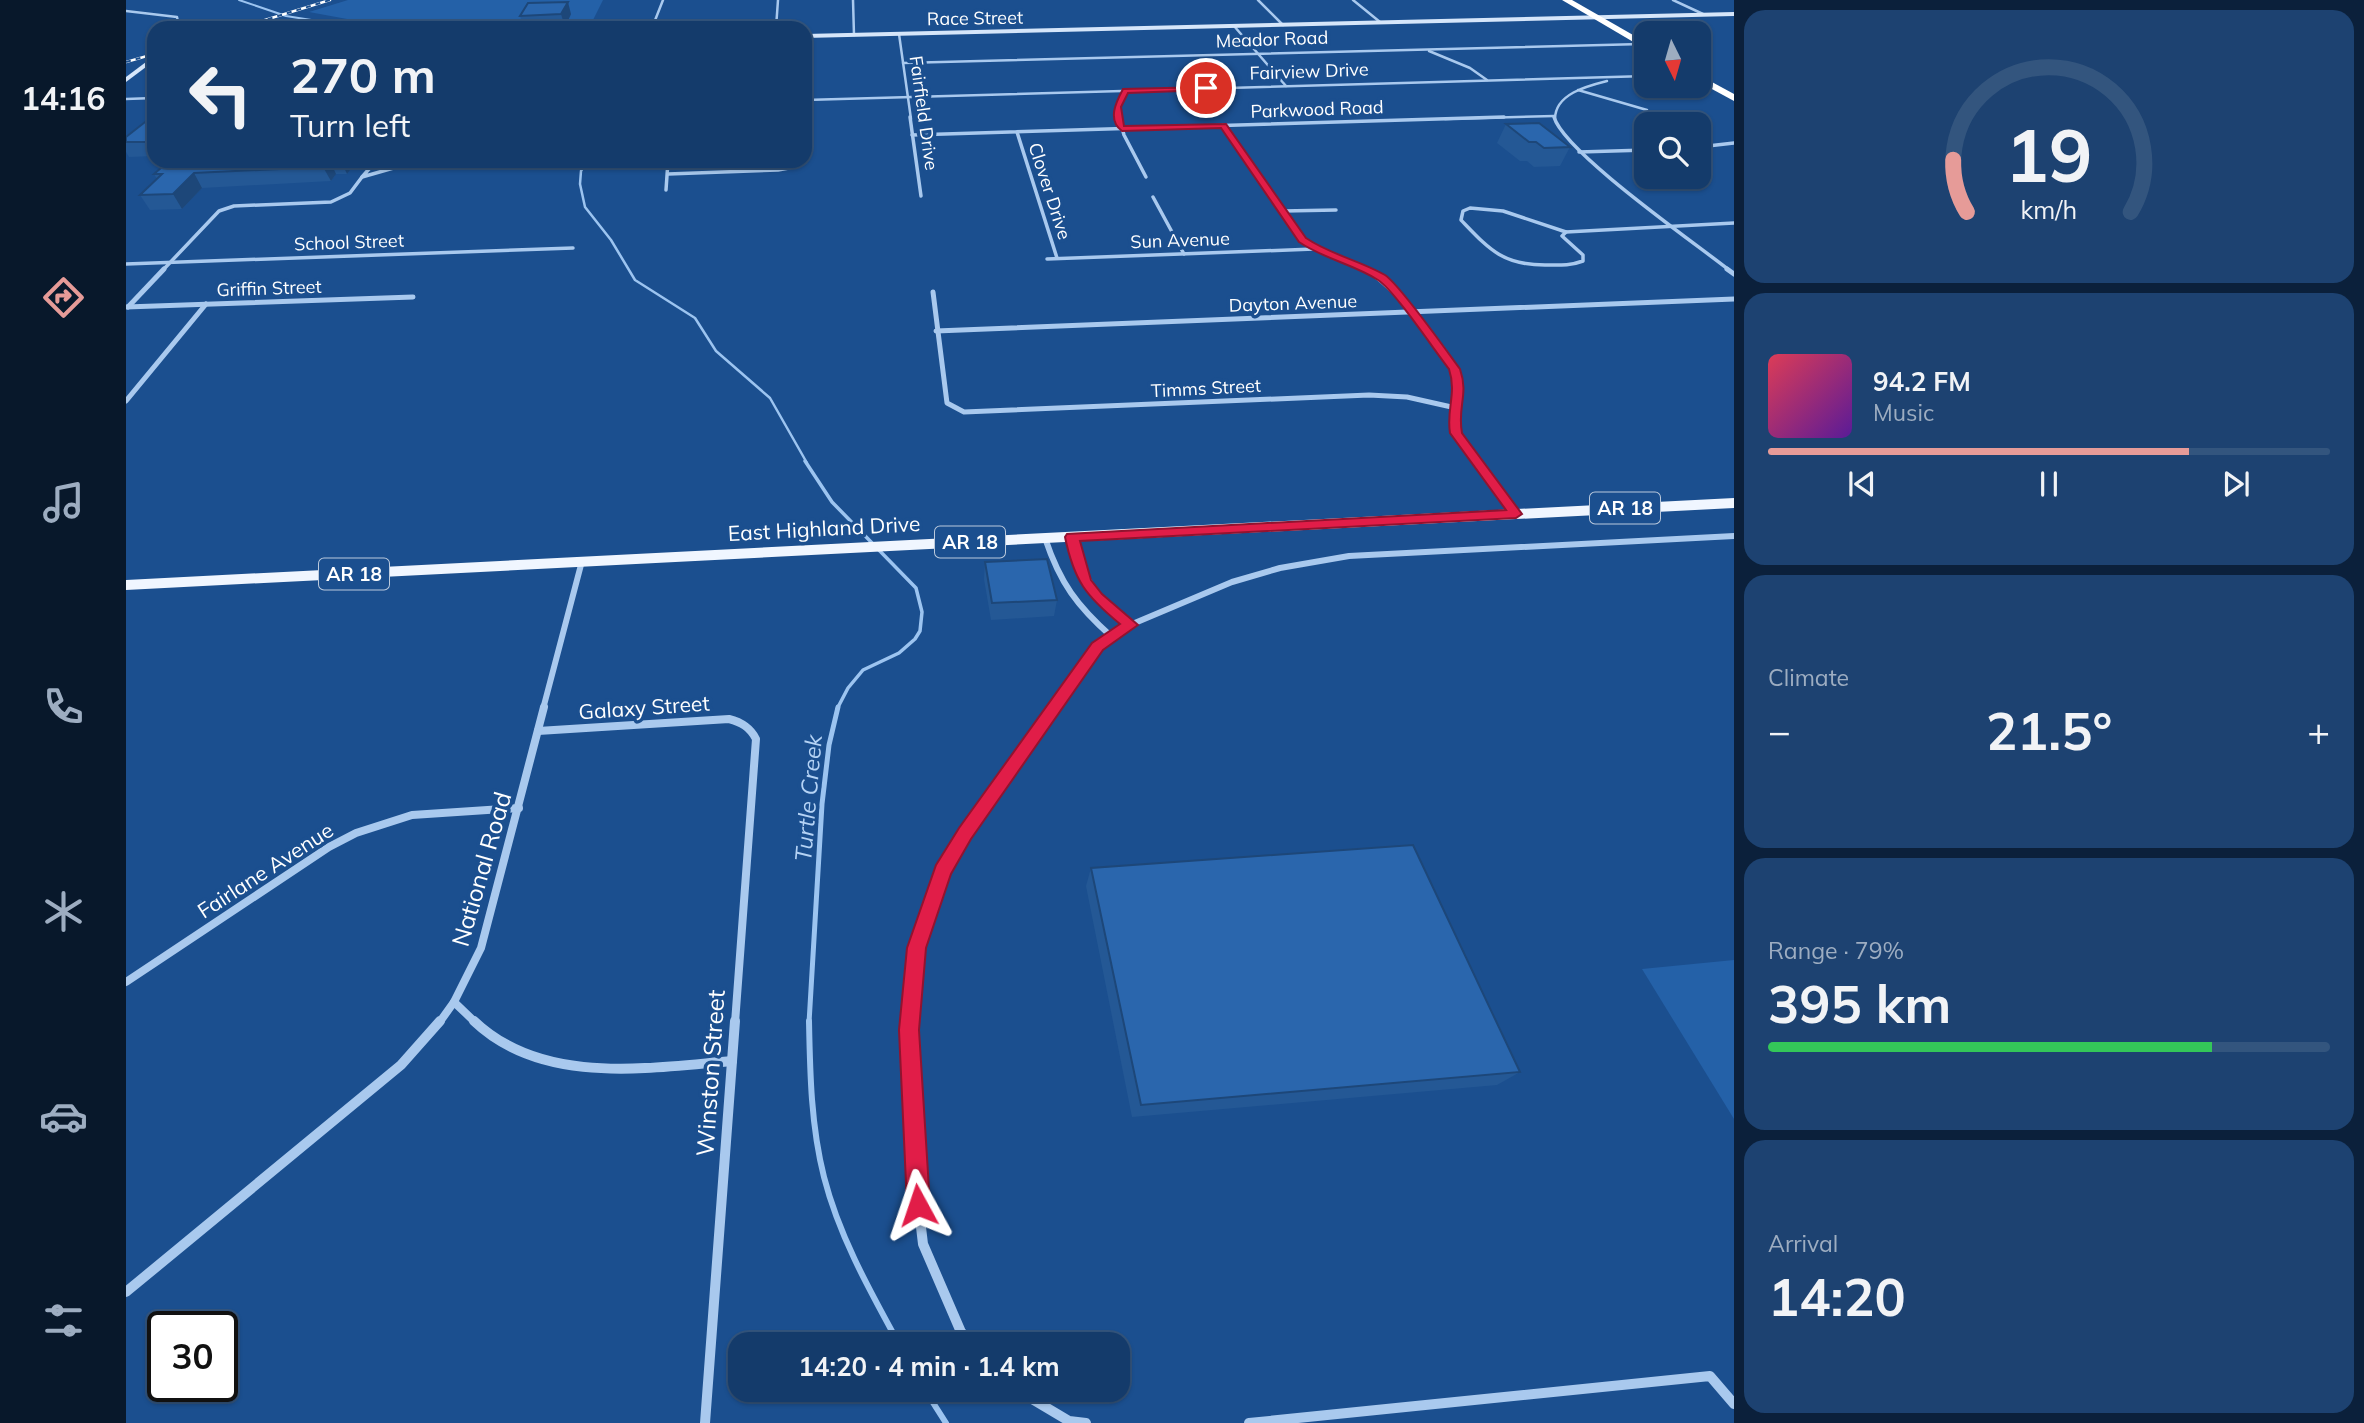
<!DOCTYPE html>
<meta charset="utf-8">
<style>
body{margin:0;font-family:Mulish,sans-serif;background:#1d4271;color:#f1f3f6;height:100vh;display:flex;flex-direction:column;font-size:26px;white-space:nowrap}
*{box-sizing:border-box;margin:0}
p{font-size:23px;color:#9dadc1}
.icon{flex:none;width:38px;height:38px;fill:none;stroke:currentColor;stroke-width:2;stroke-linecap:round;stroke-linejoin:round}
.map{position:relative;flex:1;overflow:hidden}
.sheet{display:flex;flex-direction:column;gap:10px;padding:10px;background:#0b203b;width:630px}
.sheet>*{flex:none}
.banner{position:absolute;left:21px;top:21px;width:665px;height:147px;border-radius:21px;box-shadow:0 2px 5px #0004,0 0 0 2px #33557e;background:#143b6b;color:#f1f3f6;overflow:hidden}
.needle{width:46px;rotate:175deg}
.fabs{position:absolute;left:1508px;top:21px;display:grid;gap:14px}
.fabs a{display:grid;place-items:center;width:77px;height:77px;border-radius:14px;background:#143b6b;box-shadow:0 2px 5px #0004,0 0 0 2px #33557e;font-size:35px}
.speed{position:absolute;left:21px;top:1311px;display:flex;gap:14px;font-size:35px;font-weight:700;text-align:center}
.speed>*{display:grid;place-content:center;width:91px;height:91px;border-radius:50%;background:#143b6b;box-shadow:0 2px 5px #0004,0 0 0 2px #33557e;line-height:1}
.speed .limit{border:4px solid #111;border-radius:10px;background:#fff;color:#111}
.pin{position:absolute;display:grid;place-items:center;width:60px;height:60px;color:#fff;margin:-30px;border:4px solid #fff;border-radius:50%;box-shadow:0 2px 7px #0007}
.me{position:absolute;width:77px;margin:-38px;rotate:355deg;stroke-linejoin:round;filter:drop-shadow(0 0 5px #0008)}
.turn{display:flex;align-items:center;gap:24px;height:147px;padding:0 28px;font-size:32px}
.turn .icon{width:91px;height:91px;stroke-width:2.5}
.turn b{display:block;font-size:49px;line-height:60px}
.big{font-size:52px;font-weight:700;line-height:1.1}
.sheet .tile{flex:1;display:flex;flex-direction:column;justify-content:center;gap:10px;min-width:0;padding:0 24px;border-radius:21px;background:#1d4271}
.sheet .dial{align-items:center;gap:0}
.dial svg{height:182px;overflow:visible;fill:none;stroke:#33557e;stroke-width:7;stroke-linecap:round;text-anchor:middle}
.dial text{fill:#f1f3f6;stroke:none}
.song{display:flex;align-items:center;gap:21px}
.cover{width:84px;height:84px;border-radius:10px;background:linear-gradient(135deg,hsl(350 70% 55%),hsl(270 70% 35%))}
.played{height:7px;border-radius:4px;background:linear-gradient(90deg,#e69b98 75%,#33557e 75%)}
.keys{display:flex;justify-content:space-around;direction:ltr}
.heat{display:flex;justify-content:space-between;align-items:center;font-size:38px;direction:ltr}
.charge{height:10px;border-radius:5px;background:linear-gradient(90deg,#34c759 79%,#33557e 0)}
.trip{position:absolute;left:602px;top:1332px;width:402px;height:70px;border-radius:21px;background:#143b6b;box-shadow:0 2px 5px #0004,0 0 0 2px #33557e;font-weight:700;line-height:70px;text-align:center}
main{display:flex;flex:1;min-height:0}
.tabs{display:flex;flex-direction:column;width:126px;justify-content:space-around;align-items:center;background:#08182b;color:#9dadc1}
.tabs .icon{width:49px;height:49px}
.tabs .on{color:#e69b98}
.tabs b{font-size:32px;color:#f1f3f6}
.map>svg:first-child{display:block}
.green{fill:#2461a8}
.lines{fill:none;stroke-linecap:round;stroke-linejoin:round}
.stream-far4{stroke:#9cc4f0;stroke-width:2}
.stream-far3{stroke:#9cc4f0;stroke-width:2.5}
.stream-far2{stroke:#9cc4f0;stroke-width:3.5}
.stream-far1{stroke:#9cc4f0;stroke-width:5}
.stream{stroke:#9cc4f0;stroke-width:6}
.street-far5{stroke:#a9c9ee;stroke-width:2.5}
.street-far4{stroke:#a9c9ee;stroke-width:3.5}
.street-far3{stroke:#a9c9ee;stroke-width:5}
.street-far2{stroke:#a9c9ee;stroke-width:6}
.street-far1{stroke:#a9c9ee;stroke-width:8}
.street{stroke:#a9c9ee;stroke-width:10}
.secondary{fill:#d6e6fa;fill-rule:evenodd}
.primary{fill:#f0f6ff;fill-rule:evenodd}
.highway{fill:#fff;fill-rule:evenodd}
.rail-casing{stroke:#fff;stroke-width:2.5}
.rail{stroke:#1b4f8f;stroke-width:2;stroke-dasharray:5;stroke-linecap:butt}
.wall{fill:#245895}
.shaded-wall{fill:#1d4779}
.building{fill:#2a66ad;stroke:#1d4779;stroke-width:2}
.route{fill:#e11d48;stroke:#92132f;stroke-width:2}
.labels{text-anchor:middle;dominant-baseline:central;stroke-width:7;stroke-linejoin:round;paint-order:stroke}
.far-street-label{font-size:18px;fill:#fff;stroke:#1b4f8f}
.shield{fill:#1b4f8f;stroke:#bbcadd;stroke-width:2}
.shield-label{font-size:19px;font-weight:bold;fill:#fff}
.street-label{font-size:21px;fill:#fff;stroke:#1b4f8f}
.water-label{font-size:23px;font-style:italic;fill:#b5d3f5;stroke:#1b4f8f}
.near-street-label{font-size:24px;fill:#fff;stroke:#1b4f8f}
</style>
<main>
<nav class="tabs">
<b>14:16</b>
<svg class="icon on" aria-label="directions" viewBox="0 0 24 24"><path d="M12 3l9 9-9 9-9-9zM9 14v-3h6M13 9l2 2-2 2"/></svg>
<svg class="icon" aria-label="music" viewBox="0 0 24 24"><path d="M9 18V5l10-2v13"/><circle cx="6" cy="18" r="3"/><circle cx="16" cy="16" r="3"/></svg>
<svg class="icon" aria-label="phone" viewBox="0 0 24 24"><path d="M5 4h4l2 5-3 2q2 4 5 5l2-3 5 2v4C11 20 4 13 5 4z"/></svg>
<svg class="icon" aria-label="climate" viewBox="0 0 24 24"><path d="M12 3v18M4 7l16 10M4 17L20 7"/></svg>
<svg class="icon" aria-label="car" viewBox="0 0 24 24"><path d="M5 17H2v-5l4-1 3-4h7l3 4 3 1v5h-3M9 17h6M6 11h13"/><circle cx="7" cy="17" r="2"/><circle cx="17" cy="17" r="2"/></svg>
<svg class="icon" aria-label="filters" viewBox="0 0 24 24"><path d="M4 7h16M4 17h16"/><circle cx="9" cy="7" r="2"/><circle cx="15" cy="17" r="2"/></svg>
</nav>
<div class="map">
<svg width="1608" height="1423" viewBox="0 0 1608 1423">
<rect width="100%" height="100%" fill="#1b4f8f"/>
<g class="green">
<path d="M222 0H477L463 28H270L183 12Z"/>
<path d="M1608 960V1119L1516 969Z"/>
</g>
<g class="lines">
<path class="stream-far4" d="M113 0 160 16 236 28"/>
<path class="stream-far3" d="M461 161 455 171 454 184 459 207 485 240 509 280 569 318 590 351 644 398 681 463"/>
<path class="stream-far2" d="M679 461 706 502 790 588 796 612 794 631 789 639 773 653 737 670 722 688 711 709"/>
<path class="stream-far1" d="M683 1023 696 804 703 745 712 707"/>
<g class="stream">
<path d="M683 1021C684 1073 685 1126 698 1177 713 1236 744 1291 773 1344"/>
<path d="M799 1390 820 1423"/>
</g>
<g class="street-far5">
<path d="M727 0 728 35"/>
<path d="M1132 0 1157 25"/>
<path d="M1227 0 1254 22"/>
<path d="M1547 0 1577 14"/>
<path d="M0 11 51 17 52 22 42 28"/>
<path d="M1108 26 1160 86"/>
<path d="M526 28 537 0"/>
<path d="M650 28 652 0"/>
<path d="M773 34 785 119"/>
<path d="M25 36 28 35"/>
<path d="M1303 51 1344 68 1361 80"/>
<path d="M777 63 1516 44"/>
<path d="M679 66H685"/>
<path d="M1452 90 1521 110"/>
<path d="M0 99 28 98"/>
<path d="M679 100 1521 76"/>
<path d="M994 119 995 102 1000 91"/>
<path d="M1319 119 1428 116"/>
<path d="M1429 119C1429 94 1461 86 1481 81"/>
</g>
<g class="street-far4">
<path d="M784 117 795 196"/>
<path d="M993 117 998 135 1020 177"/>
<path d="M1428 117C1438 152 1569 243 1603 270"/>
<path d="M1097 125 1177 240 1194 251 1243 270"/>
<path d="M891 132 931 258"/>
<path d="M786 135 1378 117"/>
<path d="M1573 147 1608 143"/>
<path d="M1453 152 1521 150"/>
<path d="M250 161 236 177 271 167 280 161"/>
<path d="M542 174 652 170 663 168 669 161"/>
<path d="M540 190 542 161"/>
<path d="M1027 197 1058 254"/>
<path d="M1344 208 1377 211 1440 232 1436 236 1457 255V261C1444 266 1432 265 1419 265 1376 265 1363 249 1335 220L1337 211Z"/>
<path d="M1157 211 1210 210"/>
<path d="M1440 232 1608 223"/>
<path d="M921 259 1188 249"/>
<path d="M0 264 447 248"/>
<path d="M37 270 93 211 108 206 205 202 224 193 236 177"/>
</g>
<g class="street-far3">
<path d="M1239 269C1261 279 1328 355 1333 379 1336 396 1323 416 1330 432 1335 443 1345 454 1352 463"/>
<path d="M1601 269 1608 274"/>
<path d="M807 292 821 403 838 412 1243 395 1281 397 1330 408"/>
<path d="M0 307 287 297"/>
<path d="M2 307 38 269"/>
<path d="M810 331 1608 299"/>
<path d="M0 401 80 304"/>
</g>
<g class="street-far2">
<path d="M1351 461 1390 514"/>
<path d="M946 537C956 580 971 597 1004 625"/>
<path d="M919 538C934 583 951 606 986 637"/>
<path d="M417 709 456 561"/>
<path d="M927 709 971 647 1004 625 1106 582 1154 568 1223 556 1608 536"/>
</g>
<g class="street-far1">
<path d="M412 731 603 719C615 722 624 727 630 739L609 1023"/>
<path d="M0 982 203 847 230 833 286 815 393 808"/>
<path d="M328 1002 350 1023"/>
<path d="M313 1023 328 1002 355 948 418 707"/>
<path d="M784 1023 791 948 816 871 928 707"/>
</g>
<g class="street">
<path d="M348 1021C416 1086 522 1068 606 1061"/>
<path d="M784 1021 790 1185 797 1244 835 1332 846 1344"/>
<path d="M0 1292 275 1065 314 1021"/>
<path d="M891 1390 943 1421 960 1423"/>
<path d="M579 1423 609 1021"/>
<path d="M1123 1423 1584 1376 1608 1404"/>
</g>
<g class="secondary">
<path d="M1608 12V16L679 38V34Z"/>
<path d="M24 59H28V61L0 82V77Z"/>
</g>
<path class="primary" d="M1608 498V508L0 590V580Z"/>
<g class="highway">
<path d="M1436 0H1446L1521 43V50Z"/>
<path d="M1573 75 1608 94V101L1573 82Z"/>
</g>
<defs>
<g id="rail">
<path d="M113 28 204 0"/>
<path d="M0 62 28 54"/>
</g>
</defs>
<use href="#rail" class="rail-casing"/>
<use href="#rail" class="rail"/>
</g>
<g class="wall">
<path d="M445 14 439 27 398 28 394 16Z"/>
<path d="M28 115V156L3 157 0 152V137Z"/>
<path d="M1380 124 1444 147 1434 166 1408 167 1401 161H1394L1371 143Z"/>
<path d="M43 161H231L221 174H210L205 181 76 188 56 209 24 210 14 195 31 179 28 174Z"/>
<path d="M859 562 931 600 928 616 865 620 858 579Z"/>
<path d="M965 868 1394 1072 1371 1085 1006 1117 960 886Z"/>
</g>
<g class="shaded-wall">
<path d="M442 2 445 14 439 27 435 14Z"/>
<path d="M202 161H204L210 174 205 181 197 167Z"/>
<path d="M215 161H231L221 174Z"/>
<path d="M68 173 76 188 56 209 47 194Z"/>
</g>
<g class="building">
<path d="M442 2 435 14 394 16 402 3Z"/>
<path d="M28 115V140L26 142H0V137Z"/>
<path d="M1413 123 1444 147 1418 148 1410 142H1403L1380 124Z"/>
<path d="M43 161H202L197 167 68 173 47 194 14 195 36 174H28Z"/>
<path d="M921 559 931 600 866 603 859 562Z"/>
<path d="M1287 845 1394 1072 1015 1105 965 868Z"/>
</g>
<path class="route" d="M1082 87 1080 90 1002 93 995 107 998 126 1100 124 1180 238C1205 255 1233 260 1259 275 1274 285 1320 350 1334 369 1343 395 1331 407 1336 433L1396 514 1390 518 954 541 965 580 976 594 1012 625 977 650 845 839 825 874 800 948 793 1030 804 1205 800 1213 792 1216 784 1213 781 1205 773 1030 781 948 810 865 833 828 966 643 994 624C960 596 948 581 939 537L941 534 1380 510 1324 433C1320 410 1331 393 1323 369 1308 350 1268 290 1252 280 1227 264 1198 259 1173 242L1095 128 996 131C981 120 990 102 997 89Z"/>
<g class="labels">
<g class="far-street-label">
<text transform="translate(849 18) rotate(-1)">Race Street</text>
<text transform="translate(1146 39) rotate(-2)">Meador Road</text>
<text transform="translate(1183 71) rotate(-2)">Fairview Drive</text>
<text transform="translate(1191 109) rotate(-2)">Parkwood Road</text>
<text transform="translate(798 113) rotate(82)">Fairfield Drive</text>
<text transform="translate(924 191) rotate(72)">Clover Drive</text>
<text transform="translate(1054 240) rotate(-2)">Sun Avenue</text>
<text transform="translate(223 242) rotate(-2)">School Street</text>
<text transform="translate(143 288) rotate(-2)">Griffin Street</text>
<text transform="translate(1167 303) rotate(-2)">Dayton Avenue</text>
<text transform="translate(1080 388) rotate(-3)">Timms Street</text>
</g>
<g class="shield">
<rect x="1464" y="492.5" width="70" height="31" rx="5"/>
<rect x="809" y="526.5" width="70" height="31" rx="5"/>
<rect x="193" y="558.5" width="70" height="31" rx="5"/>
</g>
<g class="shield-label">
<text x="1499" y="508">AR 18</text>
<text x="844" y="542">AR 18</text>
<text x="228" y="574">AR 18</text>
</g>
<g class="street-label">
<text transform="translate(698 528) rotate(-3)">East Highland Drive</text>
<text transform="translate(518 707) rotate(-4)">Galaxy Street</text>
<text transform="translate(139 870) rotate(-33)">Fairlane Avenue</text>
</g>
<g class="water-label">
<text transform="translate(682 798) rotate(-85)">Turtle Creek</text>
</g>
<g class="near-street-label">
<text transform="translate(355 869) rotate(-74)">National Road</text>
<text transform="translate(584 1073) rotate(-86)">Winston Street</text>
</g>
</g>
</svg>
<div class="fabs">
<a><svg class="needle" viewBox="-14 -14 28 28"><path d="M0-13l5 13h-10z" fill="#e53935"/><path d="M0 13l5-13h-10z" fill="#9dadc1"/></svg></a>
<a><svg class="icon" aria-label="search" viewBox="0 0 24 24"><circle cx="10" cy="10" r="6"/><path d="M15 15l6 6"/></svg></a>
</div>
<div class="speed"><div class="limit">30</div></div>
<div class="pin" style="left:1080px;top:88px;background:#d93025"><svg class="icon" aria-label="arrive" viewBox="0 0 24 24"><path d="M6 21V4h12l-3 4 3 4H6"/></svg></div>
<svg class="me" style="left:792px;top:1205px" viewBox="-20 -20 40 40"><path d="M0-17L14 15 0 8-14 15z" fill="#e11d48" stroke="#fff" stroke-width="4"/></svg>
<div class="trip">14:20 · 4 min · 1.4 km</div>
<div class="banner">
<div class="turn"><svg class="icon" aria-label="left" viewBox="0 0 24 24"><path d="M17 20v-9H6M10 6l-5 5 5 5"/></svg><div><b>270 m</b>Turn left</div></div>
</div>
</div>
<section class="sheet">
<div class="tile dial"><svg viewBox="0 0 100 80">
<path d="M14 69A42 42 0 1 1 86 69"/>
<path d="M14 69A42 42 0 0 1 8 46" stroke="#e69b98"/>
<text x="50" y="56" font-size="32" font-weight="700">19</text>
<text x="50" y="72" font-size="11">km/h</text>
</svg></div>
<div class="tile">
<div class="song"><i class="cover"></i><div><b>94.2 FM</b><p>Music</p></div></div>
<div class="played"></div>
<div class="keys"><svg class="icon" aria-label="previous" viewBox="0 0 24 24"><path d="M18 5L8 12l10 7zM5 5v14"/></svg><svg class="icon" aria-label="pause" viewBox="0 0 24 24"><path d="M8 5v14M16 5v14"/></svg><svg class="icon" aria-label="next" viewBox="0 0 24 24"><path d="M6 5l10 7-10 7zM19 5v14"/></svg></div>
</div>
<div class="tile"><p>Climate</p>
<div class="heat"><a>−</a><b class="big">21.5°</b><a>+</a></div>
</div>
<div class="tile"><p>Range · 79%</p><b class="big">395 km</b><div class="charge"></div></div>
<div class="tile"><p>Arrival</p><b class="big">14:20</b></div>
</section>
</main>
